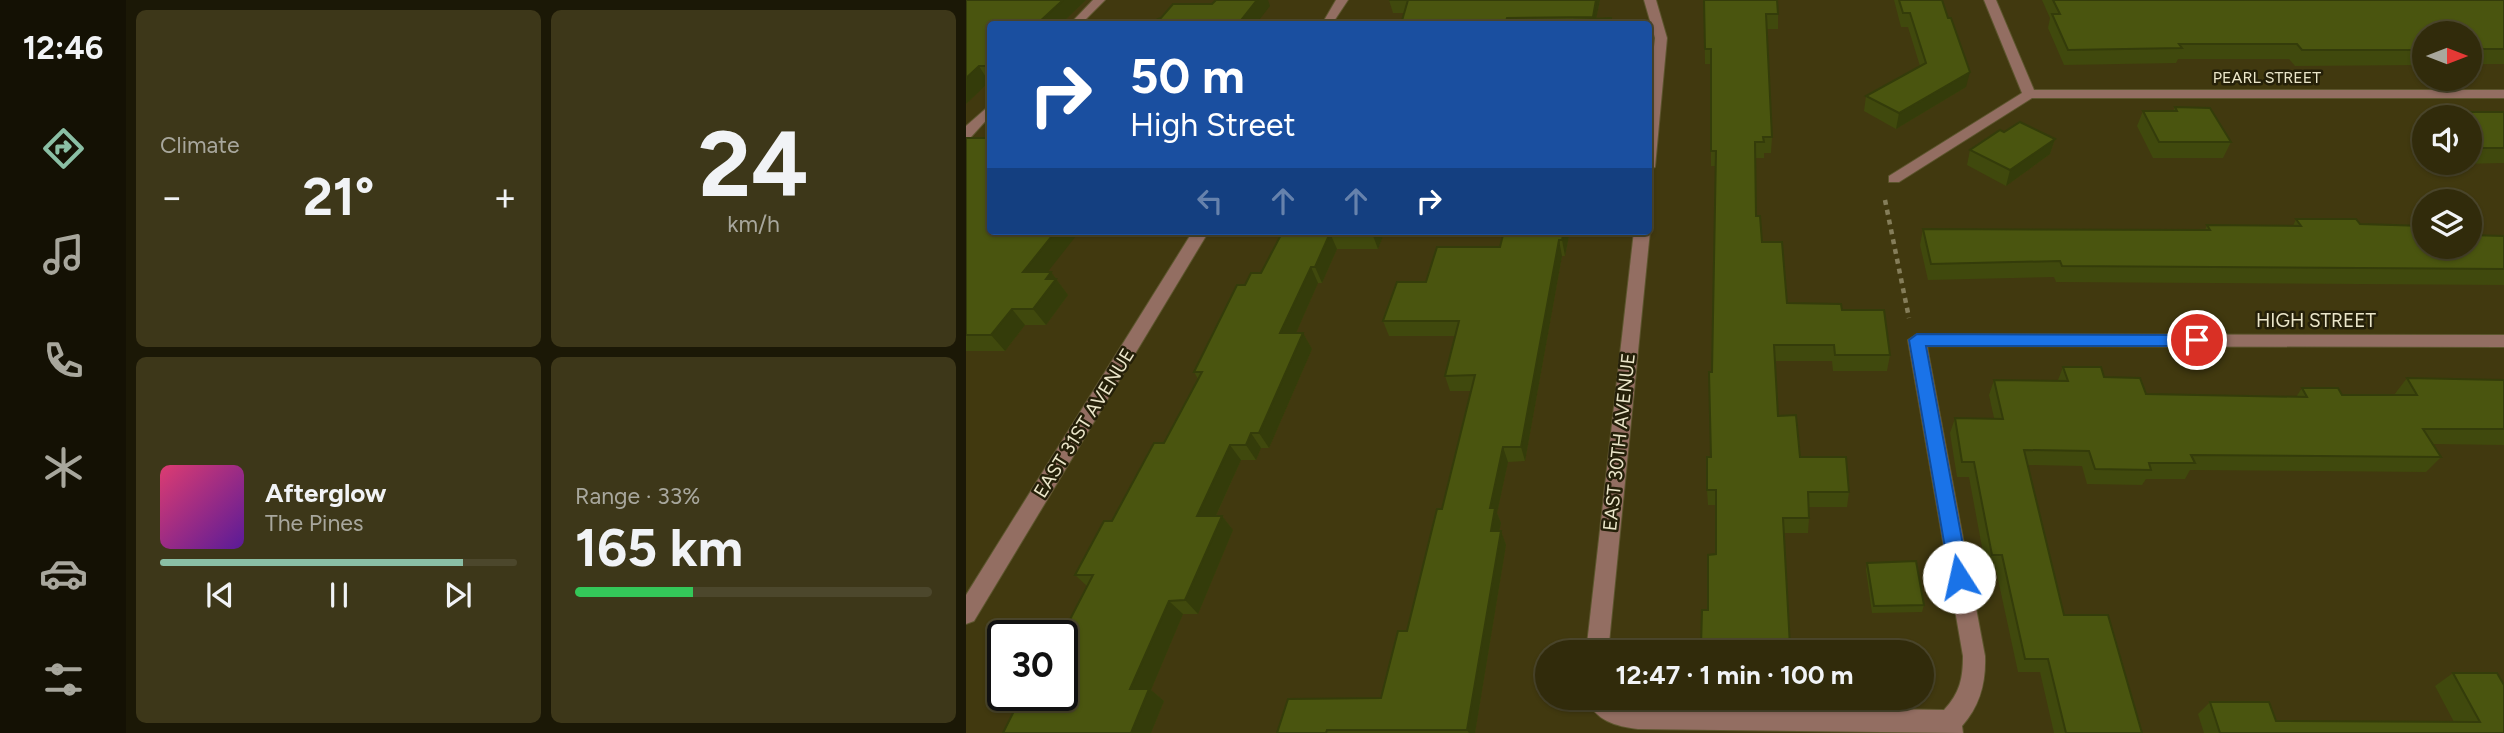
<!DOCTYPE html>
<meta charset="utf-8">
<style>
body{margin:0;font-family:Figtree,sans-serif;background:#3d3719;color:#f1f3f6;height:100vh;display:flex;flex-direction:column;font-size:26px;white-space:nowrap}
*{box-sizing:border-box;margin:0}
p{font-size:23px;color:#a8a79d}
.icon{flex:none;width:38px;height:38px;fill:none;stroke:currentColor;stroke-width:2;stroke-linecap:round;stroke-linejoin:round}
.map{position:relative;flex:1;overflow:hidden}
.details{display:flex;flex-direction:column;gap:10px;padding:10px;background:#1b1806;width:840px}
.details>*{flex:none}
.guide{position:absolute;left:21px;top:21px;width:665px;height:214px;border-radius:7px;box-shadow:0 2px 5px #0004,0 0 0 2px #4c472c;background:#1a4fa0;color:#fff;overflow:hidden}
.needle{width:46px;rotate:90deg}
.buttons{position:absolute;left:1446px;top:21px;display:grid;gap:14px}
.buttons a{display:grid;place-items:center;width:70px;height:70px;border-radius:50%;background:#312b0b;box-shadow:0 2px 5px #0004,0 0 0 2px #4c472c;font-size:35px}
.speed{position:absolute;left:21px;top:620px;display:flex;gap:14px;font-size:35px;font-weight:700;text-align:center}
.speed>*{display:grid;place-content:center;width:91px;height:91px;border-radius:50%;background:#312b0b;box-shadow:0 2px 5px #0004,0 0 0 2px #4c472c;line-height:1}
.speed .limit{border:4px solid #111;border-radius:10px;background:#fff;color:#111}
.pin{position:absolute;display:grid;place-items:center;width:60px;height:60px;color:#fff;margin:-30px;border:4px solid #fff;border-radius:50%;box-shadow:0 2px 7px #0007}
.me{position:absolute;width:77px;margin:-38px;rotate:350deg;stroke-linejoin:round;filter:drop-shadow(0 0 5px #0008)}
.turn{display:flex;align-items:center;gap:24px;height:147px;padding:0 28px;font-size:32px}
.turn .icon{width:91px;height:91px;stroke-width:2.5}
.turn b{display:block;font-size:49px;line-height:60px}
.lanes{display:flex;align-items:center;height:66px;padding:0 28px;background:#0003;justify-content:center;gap:35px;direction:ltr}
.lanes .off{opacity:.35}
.big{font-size:52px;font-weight:700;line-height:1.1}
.details .card{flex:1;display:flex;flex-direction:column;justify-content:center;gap:10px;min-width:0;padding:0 24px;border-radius:10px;background:#3d3719}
.details .dial{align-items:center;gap:0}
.dial b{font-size:91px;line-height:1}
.song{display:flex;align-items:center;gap:21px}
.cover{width:84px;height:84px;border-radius:10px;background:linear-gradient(135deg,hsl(340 70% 55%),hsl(270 70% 35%))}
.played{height:7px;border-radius:4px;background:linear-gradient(90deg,#8abfa5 85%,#4c472c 85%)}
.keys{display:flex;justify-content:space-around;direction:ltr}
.heat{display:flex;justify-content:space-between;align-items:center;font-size:38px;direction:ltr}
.charge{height:10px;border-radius:5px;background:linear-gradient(90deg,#34c759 33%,#4c472c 0)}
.details .tiles{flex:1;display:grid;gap:10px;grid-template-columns:repeat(2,1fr)}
.trip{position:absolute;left:569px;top:640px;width:399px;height:70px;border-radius:35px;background:#312b0b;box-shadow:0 2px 5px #0004,0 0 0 2px #4c472c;font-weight:700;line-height:70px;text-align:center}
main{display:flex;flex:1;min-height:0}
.tab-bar{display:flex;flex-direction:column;width:126px;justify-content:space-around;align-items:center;background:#141104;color:#a8a79d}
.tab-bar .icon{width:49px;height:49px}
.tab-bar .active{color:#8abfa5}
.tab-bar b{font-size:32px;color:#f1f3f6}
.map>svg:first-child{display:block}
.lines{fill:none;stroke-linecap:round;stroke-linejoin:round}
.minor-casing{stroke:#5c552d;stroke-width:2}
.path{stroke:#857e5a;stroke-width:4.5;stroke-dasharray:5 5;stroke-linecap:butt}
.minor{fill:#936e62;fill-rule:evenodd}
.wall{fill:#40490d}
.shaded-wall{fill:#343c0a}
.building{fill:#4a550f;stroke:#343c0a;stroke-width:2}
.route{fill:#1a73e8;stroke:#114b97;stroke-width:2}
.labels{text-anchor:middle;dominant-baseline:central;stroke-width:5;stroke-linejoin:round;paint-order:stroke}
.far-street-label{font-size:16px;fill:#ebe6ca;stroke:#252009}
.street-label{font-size:19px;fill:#ebe6ca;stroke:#252009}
</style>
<main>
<nav class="tab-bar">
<b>12:46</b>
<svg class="icon active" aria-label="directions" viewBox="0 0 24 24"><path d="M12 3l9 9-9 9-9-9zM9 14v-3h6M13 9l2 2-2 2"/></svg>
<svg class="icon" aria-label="music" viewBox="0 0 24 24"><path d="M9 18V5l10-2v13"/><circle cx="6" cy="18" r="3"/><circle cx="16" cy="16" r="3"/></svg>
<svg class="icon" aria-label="phone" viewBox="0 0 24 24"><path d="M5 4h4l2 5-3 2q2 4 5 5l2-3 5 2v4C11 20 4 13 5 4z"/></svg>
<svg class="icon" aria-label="climate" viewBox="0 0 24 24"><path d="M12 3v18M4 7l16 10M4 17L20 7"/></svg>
<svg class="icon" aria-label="car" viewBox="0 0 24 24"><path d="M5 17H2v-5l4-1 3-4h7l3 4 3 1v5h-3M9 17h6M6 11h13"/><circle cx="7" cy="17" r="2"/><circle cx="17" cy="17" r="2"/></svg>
<svg class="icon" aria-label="filters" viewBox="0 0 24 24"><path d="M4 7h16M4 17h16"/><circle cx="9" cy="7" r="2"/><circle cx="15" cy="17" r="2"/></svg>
</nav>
<section class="details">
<div class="tiles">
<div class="card"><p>Climate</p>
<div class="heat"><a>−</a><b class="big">21°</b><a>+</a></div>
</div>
<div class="card dial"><b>24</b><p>km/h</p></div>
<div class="card">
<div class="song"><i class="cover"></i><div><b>Afterglow</b><p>The Pines</p></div></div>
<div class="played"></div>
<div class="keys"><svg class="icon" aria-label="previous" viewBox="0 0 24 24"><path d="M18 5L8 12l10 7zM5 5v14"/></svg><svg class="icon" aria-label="pause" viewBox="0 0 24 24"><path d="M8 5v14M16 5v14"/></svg><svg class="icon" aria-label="next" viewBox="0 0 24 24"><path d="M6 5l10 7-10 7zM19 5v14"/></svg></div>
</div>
<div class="card"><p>Range · 33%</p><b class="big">165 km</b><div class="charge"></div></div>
</div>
</section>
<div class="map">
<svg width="1538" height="733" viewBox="0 0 1538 733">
<rect width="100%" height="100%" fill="#41390f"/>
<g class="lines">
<defs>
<g id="minor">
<path d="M127 0H139L115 24H104Z"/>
<path d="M370 0H382L366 24H356Z"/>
<path d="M678 0H690L701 38 689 167 682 171V98L689 38Z"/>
<path d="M1018 0H1030L1068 90H1538V98H1066L933 182H923V176L1056 93Z"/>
<path d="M24 105V116L5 137 0 138V126Z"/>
<path d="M682 229 684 231 642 653H620L668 231Z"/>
<path d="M227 231H243L8 621 0 624V595Z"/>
<path d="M951 334 1538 335V347L961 346 1019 656C1020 683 1014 706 996 726L997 733 672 729C649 726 630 721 620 698H646L672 705 978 710C994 693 997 678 997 656L942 340Z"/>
</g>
</defs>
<use href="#minor" class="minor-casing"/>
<path class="path" d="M919 200 943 318"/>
<use href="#minor" class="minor"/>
</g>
<g class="wall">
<path d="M0 0H120L95 24H24V82H23L0 104Z"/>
<path d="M423 0H634L630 19 645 18V24H435L438 13H427Z"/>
<path d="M738 0 812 14V29H801L806 137 805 153H798V158H790V216L796 242 821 303 876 310 924 355 921 371H867L866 361H809L812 416 834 457 883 492 881 507H843V518L842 533H818L824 646 823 653H736L735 647 742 610 750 554V505H742L741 490 745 457 750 166H745V64H739Z"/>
<path d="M928 0H976L1000 87 930 129 898 111 900 96 954 66 942 27H935Z"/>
<path d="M1076 0H1538V64H1503V33H1458V65L1329 66 1323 59H1212L1210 63 1098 65 1082 28 1084 18Z"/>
<path d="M1209 107 1265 142 1257 158H1187L1171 126 1177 111H1207Z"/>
<path d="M1469 112H1538V163L1492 164V163H1503V117H1465Z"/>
<path d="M1038 132 1089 139 1084 154 1040 186 1001 165 1004 150Z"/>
<path d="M0 138 82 272H85L102 295 80 325H59L39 351H0Z"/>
<path d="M1330 219 1394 224 1458 247 1538 236V285L1090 282 1088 277 962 280 954 245 957 229 1239 230 1241 225 1327 226Z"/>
<path d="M317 231H419L412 249H371L356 283H352L330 333H337L346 349 303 448H295L290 460H275L250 516H256L267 530 232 614H217L185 690 198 701 185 733H37L96 695 121 586 109 575 198 443 232 379 228 372 279 285 295 273Z"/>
<path d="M604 231 599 256H596L559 461 542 462 531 513 535 523 533 531H535L540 545 509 733H311L415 698 441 631 476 509 505 391H484L479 376 489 336H423L417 321 460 282 534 247Z"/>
<path d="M1097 367 1138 377 1180 394 1330 397 1336 388 1376 395H1428L1441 378 1538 380V445L1467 444 1475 457 1460 472 1224 470 1219 479H1180L1176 485 1121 484 1116 466 1062 465 1098 615 1176 733H1088L1074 672H1052L1030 570 1020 569 1003 477H991L984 433 989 418H1028L1023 395 1028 380H1092Z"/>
<path d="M901 563 958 605 956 612 906 613 900 570Z"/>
<path d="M1487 673 1538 733H1238L1232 714 1244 702 1310 721 1488 722 1469 686Z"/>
</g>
<g class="shaded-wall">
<path d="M97 0H120L95 24H71Z"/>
<path d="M291 0H302L304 6 290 24H272Z"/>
<path d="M630 0H634L629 24H628L627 17Z"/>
<path d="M13 66 23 82 0 104V78Z"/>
<path d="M1004 72 1000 87 930 129 933 113Z"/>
<path d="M1089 139 1084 154 1040 186 1044 170Z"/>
<path d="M90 231H114L69 288 57 272Z"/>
<path d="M407 231H419L412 249 406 233Z"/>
<path d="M598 231H604L599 256 596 240Z"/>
<path d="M364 233 371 249 356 283 349 267Z"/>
<path d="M593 240 596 256 559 461 555 447Z"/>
<path d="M345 267 352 283 323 349 314 333Z"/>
<path d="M85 272 102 295 80 325 67 309 80 279Z"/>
<path d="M46 309 59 325 39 351 25 335Z"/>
<path d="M337 333 346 349 303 448 293 433Z"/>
<path d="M285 433 295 448 290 460 280 445Z"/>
<path d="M264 445 275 460 243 531 231 516Z"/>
<path d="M537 447 542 462 531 513 535 523 530 545 525 531 524 508Z"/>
<path d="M256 516 267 530 232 614 219 600Z"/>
<path d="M535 531 540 545 509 733H503L501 730Z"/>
<path d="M203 601 217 614 185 690 198 701 185 733H165L164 689Z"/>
</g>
<g class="building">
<path d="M0 0H97L71 24H24V66H13L0 78Z"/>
<path d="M250 0H291L272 24H180L195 18 207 4H246Z"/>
<path d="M423 0H630L627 17 541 18 539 24H435L442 0Z"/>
<path d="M738 0H811L812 14H800L806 137H797L798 142H789L790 216H794L796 242H816L821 303 875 304 876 310H918L924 355H869L868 345H808L812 416 830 415 834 457H880L883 492H842L843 518H817L824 646 735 647 736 610H742V555L750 554V490H741V457H745L743 372H746L750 151H745V49H739Z"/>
<path d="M933 0H976L982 18H985L1004 72 933 113 900 96 960 63 944 13H937Z"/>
<path d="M1087 0H1538V49H1503V33H1458V50H1336L1331 44H1213L1216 48 1102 50 1086 14H1094Z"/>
<path d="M645 18 644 24H606L607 20Z"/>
<path d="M1209 107 1244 108 1265 142H1193L1177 111H1211Z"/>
<path d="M1469 112H1538V148H1503V117H1474Z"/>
<path d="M1054 122 1089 139 1044 170 1004 150 1034 130 1038 132Z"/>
<path d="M0 138H24V231H90L57 272H85L80 279H90L67 309H46L25 335H0Z"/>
<path d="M1330 219H1390L1394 224 1458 226V247H1503V235L1538 236V269L1096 266 1094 261 965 264 957 229 1244 230 1241 225 1335 226Z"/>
<path d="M317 231H407L406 233H364L349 267H345L314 333H337L293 433H285L280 445H264L231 516H256L219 600 203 601 164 689H183L165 733H37L56 695H96V635L127 575H109L138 521H146L188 443H198L236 372H228L271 285H279L285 273H295Z"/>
<path d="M538 231H598L596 240H593L555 447H537L524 508H529L525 531H535L501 730H361L360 733H311L322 699 415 698 432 631H441L471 509H476L509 375 479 376 493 321H417L431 282H460L471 247H534Z"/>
<path d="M1097 367H1135L1138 377 1174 378 1180 394 1341 397 1336 388H1372L1376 395H1451L1441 378 1538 380V429H1457L1475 457 1225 455 1229 463H1183L1185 470 1129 469 1123 451 1058 450 1098 615H1142L1176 733H1100L1082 659H1059L1036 555H1026L1008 462H996L989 418 1037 419 1028 380 1102 381Z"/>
<path d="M950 561 958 605 908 606 901 563Z"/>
<path d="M1487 673H1531L1538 685V733H1254L1244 702H1303L1310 721 1514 722Z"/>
</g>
<path class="route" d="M951 334 1231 335 1238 340 1231 346H960L1003 577 1000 583 993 586 987 583 984 577 943 340Z"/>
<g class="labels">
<g class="far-street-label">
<text x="1301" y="77">PEARL STREET</text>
</g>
<g class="street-label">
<text x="1350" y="320">HIGH STREET</text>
<text transform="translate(118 423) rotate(-58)">EAST 31ST AVENUE</text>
<text transform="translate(653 442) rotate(-84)">EAST 30TH AVENUE</text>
</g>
</g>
</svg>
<div class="buttons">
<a><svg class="needle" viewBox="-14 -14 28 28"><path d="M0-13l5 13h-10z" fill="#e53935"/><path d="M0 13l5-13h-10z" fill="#a8a79d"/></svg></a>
<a><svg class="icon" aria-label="sound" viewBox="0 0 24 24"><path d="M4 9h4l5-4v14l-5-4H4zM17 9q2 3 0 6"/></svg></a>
<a><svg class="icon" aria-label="layers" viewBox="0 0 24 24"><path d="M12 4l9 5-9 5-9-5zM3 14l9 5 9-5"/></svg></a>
</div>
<div class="speed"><div class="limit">30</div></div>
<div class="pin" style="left:1231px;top:340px;background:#d93025"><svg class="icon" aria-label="arrive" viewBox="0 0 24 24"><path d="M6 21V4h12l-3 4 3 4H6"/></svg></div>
<svg class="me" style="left:993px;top:577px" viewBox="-20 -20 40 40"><circle r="19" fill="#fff"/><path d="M0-13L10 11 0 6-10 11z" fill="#1a73e8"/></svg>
<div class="trip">12:47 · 1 min · 100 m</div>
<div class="guide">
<div class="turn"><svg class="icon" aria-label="right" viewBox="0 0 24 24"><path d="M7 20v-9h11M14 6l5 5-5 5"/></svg><div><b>50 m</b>High Street</div></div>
<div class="lanes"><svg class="icon off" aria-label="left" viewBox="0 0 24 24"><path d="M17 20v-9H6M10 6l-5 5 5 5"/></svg><svg class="icon off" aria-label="ahead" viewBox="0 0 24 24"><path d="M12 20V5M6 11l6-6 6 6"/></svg><svg class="icon off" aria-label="ahead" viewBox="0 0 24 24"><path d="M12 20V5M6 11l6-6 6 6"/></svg><svg class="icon" aria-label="right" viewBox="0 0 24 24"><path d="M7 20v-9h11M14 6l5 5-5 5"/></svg></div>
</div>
</div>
</main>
